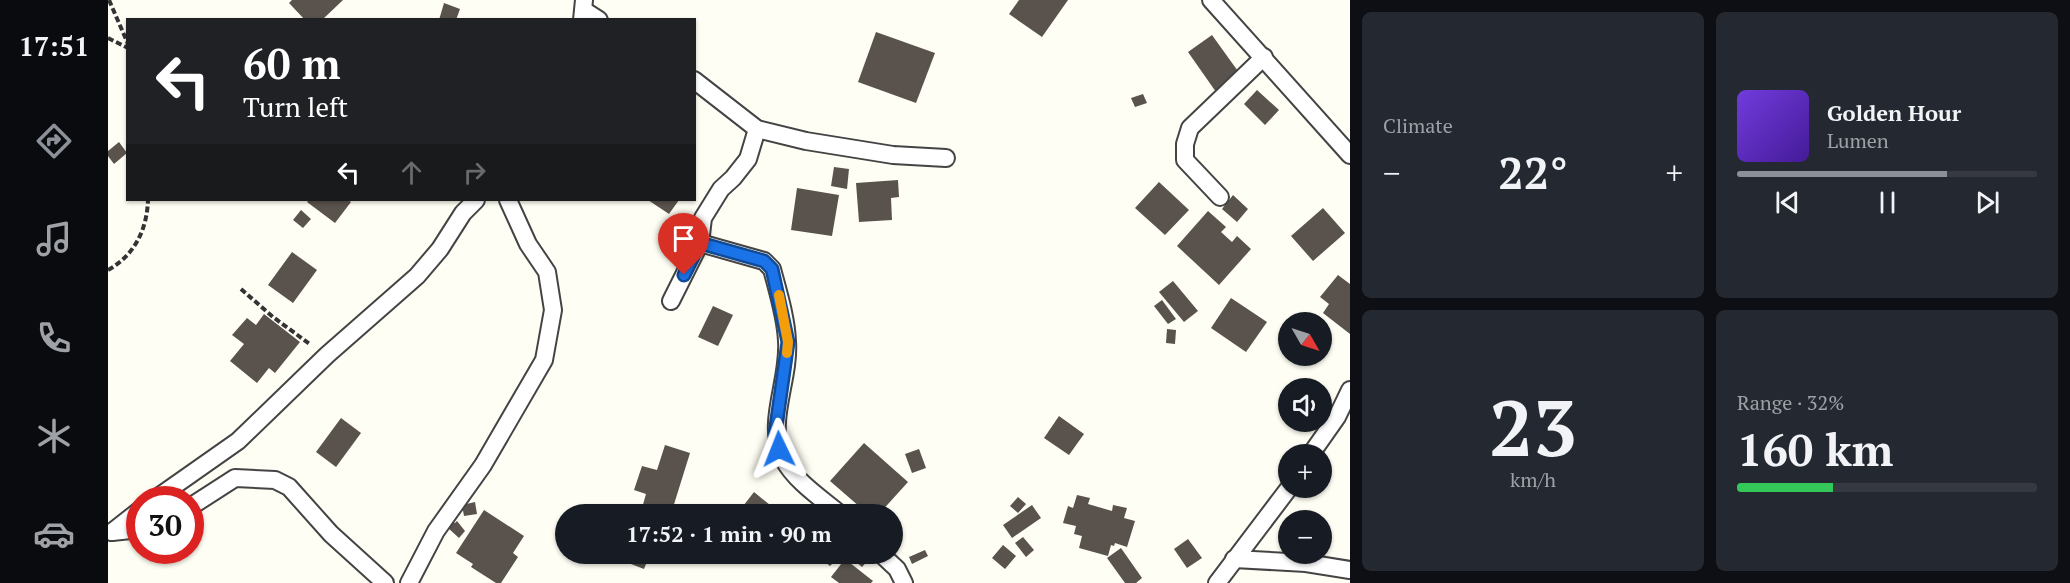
<!DOCTYPE html>
<meta charset="utf-8">
<style>
body{margin:0;font-family:"PT Serif",serif;background:#242831;color:#f1f3f6;height:100vh;display:flex;flex-direction:column;font-size:22px;white-space:nowrap}
*{box-sizing:border-box;margin:0}
p{font-size:20px;color:#9ea1a6}
.icon{flex:none;width:33px;height:33px;fill:none;stroke:currentColor;stroke-width:2;stroke-linecap:round;stroke-linejoin:round}
.map{position:relative;flex:1;overflow:hidden}
.panel{display:flex;flex-direction:column;gap:12px;padding:12px;background:#0d0f14;width:720px}
.panel>*{flex:none}
.banner{position:absolute;left:18px;top:18px;width:570px;height:183px;border-radius:0px;box-shadow:0 2px 4px #0004;background:#202124;color:#fff;overflow:hidden}
.needle{width:39px;rotate:129deg}
.buttons{position:absolute;left:1170px;top:312px;display:grid;gap:12px}
.buttons a{display:grid;place-items:center;width:54px;height:54px;border-radius:50%;background:#171b24;box-shadow:0 2px 4px #0004;font-size:30px}
.speed{position:absolute;left:18px;top:486px;display:flex;gap:12px;font-size:30px;font-weight:700;text-align:center}
.speed>*{display:grid;place-content:center;width:78px;height:78px;border-radius:50%;background:#171b24;box-shadow:0 2px 4px #0004;line-height:1}
.speed .limit{border:9px solid #d22;background:#fff;color:#111}
.pin{position:absolute;display:grid;place-items:center;width:51px;height:51px;color:#fff;margin:-62px -26px;border-radius:50% 50% 50% 0;rotate:-45deg;box-shadow:0 0 6px #0007}
.pin .icon{rotate:45deg}
.me{position:absolute;width:66px;margin:-33px;rotate:358deg;stroke-linejoin:round;filter:drop-shadow(0 0 4px #0008)}
.turn{display:flex;align-items:center;gap:21px;height:126px;padding:0 18px;font-size:27px}
.turn .icon{width:78px;height:78px;stroke-width:2.5}
.turn b{display:block;font-size:42px;line-height:51px}
.lanes{display:flex;align-items:center;height:57px;padding:0 18px;background:#0003;justify-content:center;gap:30px;direction:ltr}
.lanes .off{opacity:.35}
.big{font-size:45px;font-weight:800;line-height:1.1}
.panel .card{flex:1;display:flex;flex-direction:column;justify-content:center;gap:9px;min-width:0;padding:0 21px;border-radius:9px;background:#242831}
.panel .dial{align-items:center;gap:0}
.dial b{font-size:78px;line-height:1}
.song{display:flex;align-items:center;gap:18px}
.cover{width:72px;height:72px;border-radius:9px;background:linear-gradient(135deg,hsl(260 70% 55%),hsl(260 70% 35%))}
.played{height:6px;border-radius:3px;background:linear-gradient(90deg,#8c9099 70%,#363941 70%)}
.keys{display:flex;justify-content:space-around;direction:ltr}
.heat{display:flex;justify-content:space-between;align-items:center;font-size:33px;direction:ltr}
.charge{height:9px;border-radius:4px;background:linear-gradient(90deg,#34c759 32%,#363941 0)}
.panel .tiles{flex:1;display:grid;gap:12px;grid-template-columns:repeat(2,1fr)}
.trip{position:absolute;left:447px;top:504px;width:348px;height:60px;border-radius:30px;background:#171b24;box-shadow:0 2px 4px #0004;font-weight:800;line-height:60px;text-align:center}
main{display:flex;flex:1;min-height:0}
.tabs{display:flex;flex-direction:column;width:108px;justify-content:space-around;align-items:center;background:#090b0e;color:#9ea1a6}
.tabs .icon{width:42px;height:42px}
.tabs .active{color:#8c9099}
.tabs b{font-size:27px;color:#f1f3f6}
.map>svg:first-child{display:block}
.building{fill:#5a534d}
.lines{fill:none;stroke-linecap:round;stroke-linejoin:round}
.street-casing{stroke:#444;stroke-width:20}
.path{stroke:#333;stroke-width:4;stroke-dasharray:6 3;stroke-linecap:butt}
.street{stroke:#fff;stroke-width:16}
.route-casing{stroke:#114b97;stroke-width:15}
.route{stroke:#1a73e8;stroke-width:10}
.slow{stroke:#f59e0b;stroke-width:10}
</style>
<main>
<nav class="tabs">
<b>17:51</b>
<svg class="icon active" aria-label="directions" viewBox="0 0 24 24"><path d="M12 3l9 9-9 9-9-9zM9 14v-3h6M13 9l2 2-2 2"/></svg>
<svg class="icon" aria-label="music" viewBox="0 0 24 24"><path d="M9 18V5l10-2v13"/><circle cx="6" cy="18" r="3"/><circle cx="16" cy="16" r="3"/></svg>
<svg class="icon" aria-label="phone" viewBox="0 0 24 24"><path d="M5 4h4l2 5-3 2q2 4 5 5l2-3 5 2v4C11 20 4 13 5 4z"/></svg>
<svg class="icon" aria-label="climate" viewBox="0 0 24 24"><path d="M12 3v18M4 7l16 10M4 17L20 7"/></svg>
<svg class="icon" aria-label="car" viewBox="0 0 24 24"><path d="M5 17H2v-5l4-1 3-4h7l3 4 3 1v5h-3M9 17h6M6 11h13"/><circle cx="7" cy="17" r="2"/><circle cx="17" cy="17" r="2"/></svg>
</nav>
<div class="map">
<svg width="1242" height="583" viewBox="0 0 1242 583">
<rect width="100%" height="100%" fill="#fffef4"/>
<g class="building">
<path d="M184 0H235L214 20H197L181 3Z"/>
<path d="M911 0H960L934 37 901 14Z"/>
<path d="M336 3 352 9 348 20H331Z"/>
<path d="M768 32 827 53 808 103 750 82Z"/>
<path d="M1104 35 1132 74 1108 92 1080 52Z"/>
<path d="M1149 90 1171 110 1157 125 1136 104Z"/>
<path d="M1035 94 1039 103 1027 107 1023 98Z"/>
<path d="M11 142 19 153 6 164 0 156V151Z"/>
<path d="M726 167 741 169 739 189 723 186Z"/>
<path d="M790 180 791 197 783 198 784 220 751 222 748 183Z"/>
<path d="M1051 182 1081 210 1057 235 1027 208Z"/>
<path d="M689 188 731 195 724 236 683 230Z"/>
<path d="M1125 195 1140 209 1129 222 1114 209Z"/>
<path d="M201 200H240L243 202 227 223 199 202Z"/>
<path d="M540 200H571L561 214Z"/>
<path d="M1215 208 1237 233 1205 261 1183 236Z"/>
<path d="M193 210 203 219 195 228 185 220Z"/>
<path d="M1100 211 1118 227 1113 232 1124 242 1129 236 1143 249 1111 285 1069 246Z"/>
<path d="M184 252 209 270 185 303 160 285Z"/>
<path d="M1230 275 1242 284V334L1215 313 1221 304 1212 297Z"/>
<path d="M1065 281 1090 311 1076 322 1051 292Z"/>
<path d="M1123 298 1159 322 1138 352 1103 328Z"/>
<path d="M1054 300 1068 319 1060 324 1046 306Z"/>
<path d="M605 306 625 315 610 346 590 337Z"/>
<path d="M156 314 192 342 167 373 161 368 149 383 122 361 136 344 124 335 139 318 148 325Z"/>
<path d="M1059 329 1068 330 1067 344 1058 343Z"/>
<path d="M951 416 976 434 961 455 936 438Z"/>
<path d="M233 418 253 433 228 467 208 452Z"/>
<path d="M756 443 800 482 771 514H760L722 481Z"/>
<path d="M557 445 582 453 563 514 534 508 538 494 526 490 534 466 549 470Z"/>
<path d="M811 449 818 468 804 473 797 454Z"/>
<path d="M646 492 673 514H637L632 510Z"/>
<path d="M969 495 982 498 980 504 1004 511 1005 505 1019 508 1016 518 1027 521 1019 547 1007 543 1006 546 1003 545 1000 556 971 548 974 536 966 534 968 526 955 523 960 506 965 508Z"/>
<path d="M910 497 918 504 910 513 902 506Z"/>
<path d="M367 502 369 514 356 516 354 505Z"/>
<path d="M924 505 933 518 904 538 895 525Z"/>
<path d="M376 510 416 536 405 553 410 557 393 583H388L363 567 365 564 348 553Z"/>
<path d="M344 521 347 523 349 521 357 531 351 538 339 527Z"/>
<path d="M915 537 926 550 918 557 907 543Z"/>
<path d="M1080 539 1094 558 1079 568 1066 549Z"/>
<path d="M895 545 908 556 897 569 884 558Z"/>
<path d="M1013 548 1034 578 1028 583H1017L999 558Z"/>
<path d="M817 550 820 556 804 564 801 557Z"/>
<path d="M513 554H542L536 569 510 559Z"/>
<path d="M707 554H734L722 566Z"/>
<path d="M744 554H761L764 556 754 567 742 557Z"/>
<path d="M737 559 765 581 763 583H731L723 577Z"/>
</g>
<g class="lines">
<defs>
<g id="street">
<path d="M1103 0 1242 155"/>
<path d="M477 11 491 20"/>
<path d="M474 20 476 0"/>
<path d="M586 80 649 129 698 141 785 155 838 158"/>
<path d="M1112 197 1077 160V144L1082 128 1156 57"/>
<path d="M592 243 656 261 664 269C670 292 678 317 679 341 682 381 657 423 676 460 687 481 714 499 732 514"/>
<path d="M563 301 592 243 595 218 613 189 625 178 640 159 649 129"/>
<path d="M1203 454 1229 417 1242 390"/>
<path d="M46 500 130 441 219 355 309 276 332 249 355 213 368 200"/>
<path d="M82 507 127 478 167 480 181 487 223 534 277 583"/>
<path d="M4 532 32 510"/>
<path d="M4 532 32 529"/>
<path d="M773 554 789 569 796 583"/>
<path d="M1126 559 1198 563 1242 570"/>
<path d="M301 583 328 531 375 465 436 360 445 310 439 272 420 244 400 200"/>
<path d="M1109 583 1181 488"/>
</g>
</defs>
<use href="#street" class="street-casing"/>
<g class="path">
<path d="M1 0 20 44"/>
<path d="M0 38 20 48"/>
<path d="M0 270C27 255 39 229 40 200"/>
<path d="M133 289 165 317 203 345"/>
</g>
<use href="#street" class="street"/>
</g>
<g class="lines">
<defs>
<path id="route" d="M576 275 592 243 656 261 664 269 680 342 667 434 671 449"/>
</defs>
<use href="#route" class="route-casing"/>
<use href="#route" class="route"/>
<path class="slow" d="M671 295 680 342 679 353"/>
</g>
</svg>
<div class="buttons">
<a><svg class="needle" viewBox="-14 -14 28 28"><path d="M0-13l5 13h-10z" fill="#e53935"/><path d="M0 13l5-13h-10z" fill="#9ea1a6"/></svg></a>
<a><svg class="icon" aria-label="sound" viewBox="0 0 24 24"><path d="M4 9h4l5-4v14l-5-4H4zM17 9q2 3 0 6"/></svg></a>
<a>+</a>
<a>−</a>
</div>
<div class="speed"><div class="limit">30</div></div>
<div class="pin" style="left:576px;top:275px;background:#d93025"><svg class="icon" aria-label="arrive" viewBox="0 0 24 24"><path d="M6 21V4h12l-3 4 3 4H6"/></svg></div>
<svg class="me" style="left:671px;top:449px" viewBox="-20 -20 40 40"><path d="M0-17L14 15 0 8-14 15z" fill="#1a73e8" stroke="#fff" stroke-width="4"/></svg>
<div class="trip">17:52 · 1 min · 90 m</div>
<div class="banner">
<div class="turn"><svg class="icon" aria-label="left" viewBox="0 0 24 24"><path d="M17 20v-9H6M10 6l-5 5 5 5"/></svg><div><b>60 m</b>Turn left</div></div>
<div class="lanes"><svg class="icon" aria-label="left" viewBox="0 0 24 24"><path d="M17 20v-9H6M10 6l-5 5 5 5"/></svg><svg class="icon off" aria-label="ahead" viewBox="0 0 24 24"><path d="M12 20V5M6 11l6-6 6 6"/></svg><svg class="icon off" aria-label="right" viewBox="0 0 24 24"><path d="M7 20v-9h11M14 6l5 5-5 5"/></svg></div>
</div>
</div>
<section class="panel">
<div class="tiles">
<div class="card"><p>Climate</p>
<div class="heat"><a>−</a><b class="big">22°</b><a>+</a></div>
</div>
<div class="card">
<div class="song"><i class="cover"></i><div><b>Golden Hour</b><p>Lumen</p></div></div>
<div class="played"></div>
<div class="keys"><svg class="icon" aria-label="previous" viewBox="0 0 24 24"><path d="M18 5L8 12l10 7zM5 5v14"/></svg><svg class="icon" aria-label="pause" viewBox="0 0 24 24"><path d="M8 5v14M16 5v14"/></svg><svg class="icon" aria-label="next" viewBox="0 0 24 24"><path d="M6 5l10 7-10 7zM19 5v14"/></svg></div>
</div>
<div class="card dial"><b>23</b><p>km/h</p></div>
<div class="card"><p>Range · 32%</p><b class="big">160 km</b><div class="charge"></div></div>
</div>
</section>
</main>
